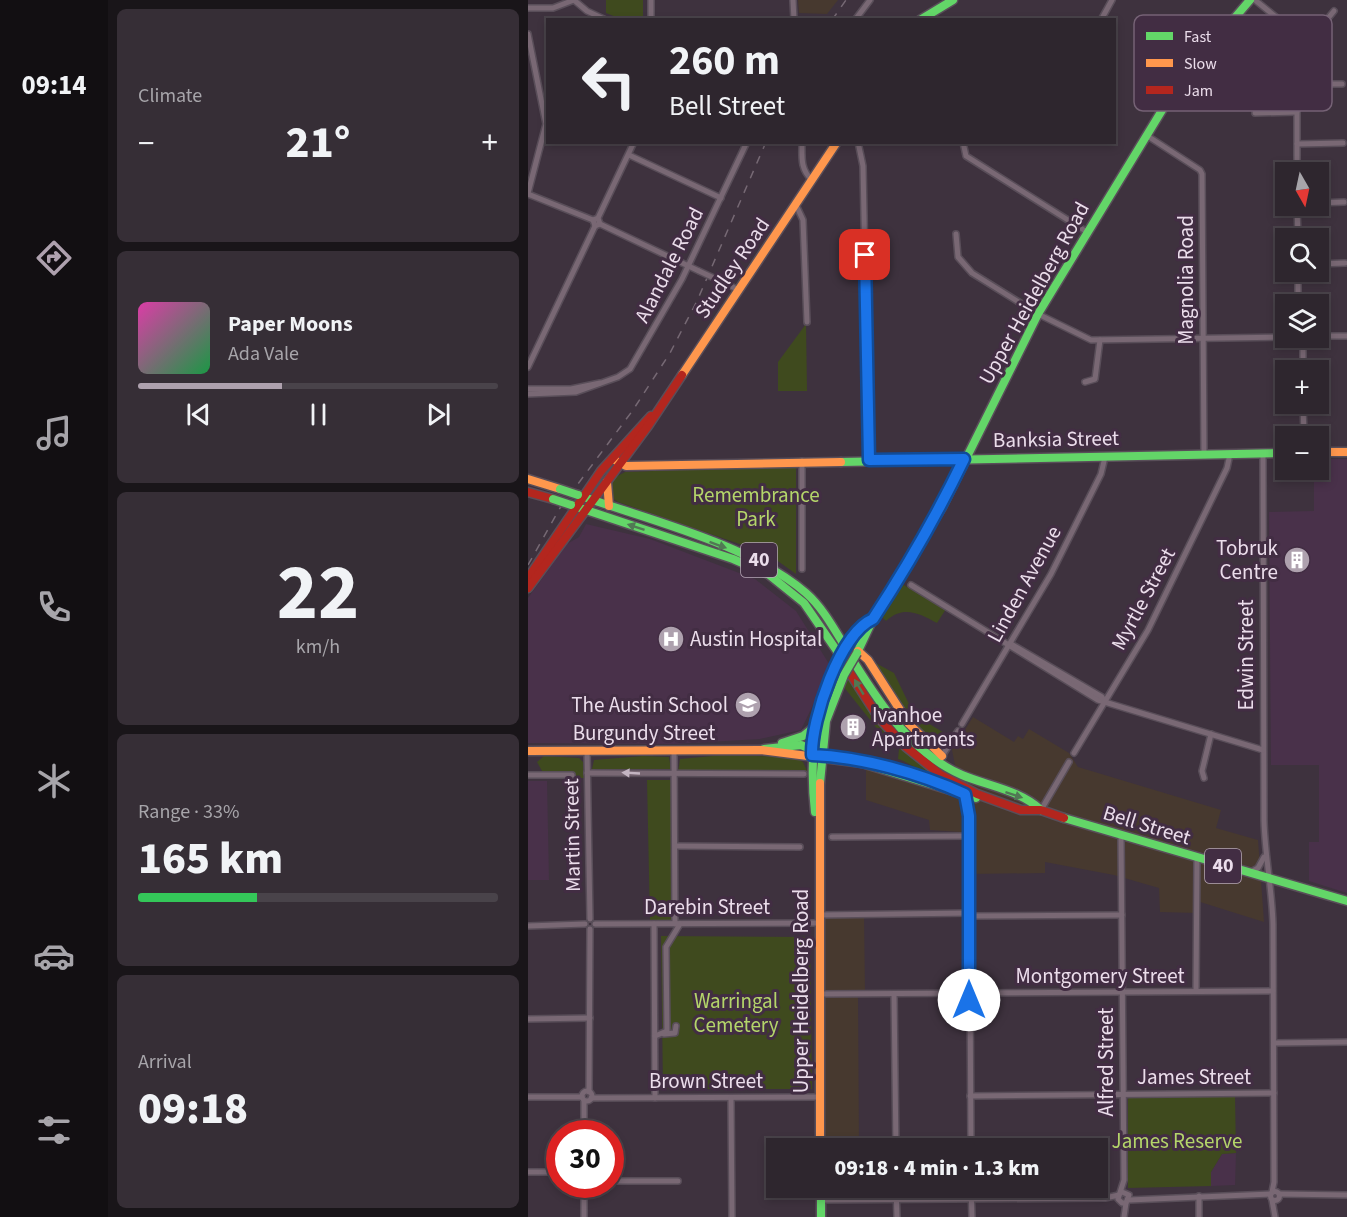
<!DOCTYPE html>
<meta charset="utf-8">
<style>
body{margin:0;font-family:"Source Sans 3",sans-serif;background:#362e36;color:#f1f3f6;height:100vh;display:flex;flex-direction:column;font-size:22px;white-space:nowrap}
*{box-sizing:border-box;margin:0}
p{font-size:20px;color:#a7a5aa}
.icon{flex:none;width:33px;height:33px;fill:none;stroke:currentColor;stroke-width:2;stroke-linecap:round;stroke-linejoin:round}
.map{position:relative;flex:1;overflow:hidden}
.sheet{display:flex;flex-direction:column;gap:9px;padding:9px;background:#191519;width:420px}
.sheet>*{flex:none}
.hud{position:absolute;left:18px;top:18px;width:570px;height:126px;border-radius:0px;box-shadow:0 3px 9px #0003,0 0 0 2px #49434a;background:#2e262e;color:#f1f3f6;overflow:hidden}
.needle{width:39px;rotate:171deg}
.controls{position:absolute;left:747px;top:162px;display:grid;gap:12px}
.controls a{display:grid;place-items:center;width:54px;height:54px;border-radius:0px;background:#2e262e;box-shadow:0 3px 9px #0003,0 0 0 2px #49434a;font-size:30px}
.speed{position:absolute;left:18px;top:1120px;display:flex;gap:12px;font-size:30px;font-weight:700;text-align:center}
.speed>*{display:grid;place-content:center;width:78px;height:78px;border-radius:50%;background:#2e262e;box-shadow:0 3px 9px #0003,0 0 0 2px #49434a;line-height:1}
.speed .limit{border:9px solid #d22;background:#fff;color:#111}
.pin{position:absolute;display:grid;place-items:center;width:51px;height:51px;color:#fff;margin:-26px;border-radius:12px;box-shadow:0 3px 9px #0006}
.me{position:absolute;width:66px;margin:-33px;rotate:0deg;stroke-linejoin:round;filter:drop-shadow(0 0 4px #0008)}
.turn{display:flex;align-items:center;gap:21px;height:126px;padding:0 24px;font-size:27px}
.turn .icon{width:78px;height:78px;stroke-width:2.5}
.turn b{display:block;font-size:42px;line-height:51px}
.big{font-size:45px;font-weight:800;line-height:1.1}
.sheet .widget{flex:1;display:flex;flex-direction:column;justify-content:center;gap:9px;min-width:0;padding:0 21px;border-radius:9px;background:#362e36}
.sheet .dial{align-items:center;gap:0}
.dial b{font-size:78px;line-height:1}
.song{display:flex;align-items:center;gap:18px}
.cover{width:72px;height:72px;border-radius:9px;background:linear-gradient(135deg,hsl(320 70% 55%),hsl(140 70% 35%))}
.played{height:6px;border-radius:3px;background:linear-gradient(90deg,#aea1ae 40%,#49434a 40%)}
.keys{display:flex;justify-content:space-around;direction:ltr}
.heat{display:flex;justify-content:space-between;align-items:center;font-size:33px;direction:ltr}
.charge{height:9px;border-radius:4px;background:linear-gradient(90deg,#34c759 33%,#49434a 0)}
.trip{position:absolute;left:238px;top:1138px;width:342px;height:60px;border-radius:0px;background:#2e262e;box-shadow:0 3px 9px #0003,0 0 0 2px #49434a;font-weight:800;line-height:60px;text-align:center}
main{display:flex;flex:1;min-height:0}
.tab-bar{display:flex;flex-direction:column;width:108px;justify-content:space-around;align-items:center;background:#120f12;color:#a7a5aa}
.tab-bar .icon{width:42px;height:42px}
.tab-bar .current{color:#aea1ae}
.tab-bar b{font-size:27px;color:#f1f3f6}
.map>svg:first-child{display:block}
.commercial{fill:#47392f}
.built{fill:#49314a}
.green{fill:#3f4a1e}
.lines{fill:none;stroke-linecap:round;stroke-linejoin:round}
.street-casing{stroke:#594e59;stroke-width:8}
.fast-casing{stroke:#594e59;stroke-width:11}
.slow-casing{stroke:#594e59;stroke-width:11}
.jam-casing{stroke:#594e59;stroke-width:11}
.street{stroke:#796874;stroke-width:5}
.fast{stroke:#63d668;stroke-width:8}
.slow{stroke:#ff974d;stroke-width:8}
.jam{stroke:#b3261e;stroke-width:8}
.rail{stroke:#766974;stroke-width:1.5;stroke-dasharray:8 8;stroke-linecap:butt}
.street-bridge-casing{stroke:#594e59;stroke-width:8;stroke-linecap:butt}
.fast-bridge-casing{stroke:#594e59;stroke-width:11;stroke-linecap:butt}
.street-bridge{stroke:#796874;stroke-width:5}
.fast-bridge{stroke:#63d668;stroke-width:8}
.oneway{fill:#517954}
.oneway2{fill:#c3b4c1}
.route-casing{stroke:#114b97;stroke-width:15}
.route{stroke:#1a73e8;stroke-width:10}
.labels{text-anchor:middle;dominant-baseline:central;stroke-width:6;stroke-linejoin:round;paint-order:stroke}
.shield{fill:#422d43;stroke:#b8a8b9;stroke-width:1.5}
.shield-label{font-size:20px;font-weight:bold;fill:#ebddeb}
.street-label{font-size:21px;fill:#ebddeb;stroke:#422d43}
.park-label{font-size:21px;fill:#b4d56a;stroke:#422d43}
.poi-label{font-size:21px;fill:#ebddeb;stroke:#422d43;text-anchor:end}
.key{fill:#422d43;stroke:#756275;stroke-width:1.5}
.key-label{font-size:16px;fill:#ebddeb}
</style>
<main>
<nav class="tab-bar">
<b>09:14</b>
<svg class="icon current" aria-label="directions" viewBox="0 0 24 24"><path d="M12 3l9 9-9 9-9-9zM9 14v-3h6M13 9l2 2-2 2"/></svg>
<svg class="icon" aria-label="music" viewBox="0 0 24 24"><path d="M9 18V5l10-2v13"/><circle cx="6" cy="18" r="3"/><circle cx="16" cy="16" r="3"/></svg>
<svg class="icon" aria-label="phone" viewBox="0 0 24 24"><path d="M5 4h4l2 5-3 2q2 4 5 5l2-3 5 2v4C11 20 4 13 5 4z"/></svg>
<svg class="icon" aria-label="climate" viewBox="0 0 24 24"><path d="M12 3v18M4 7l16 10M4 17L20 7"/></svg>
<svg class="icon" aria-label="car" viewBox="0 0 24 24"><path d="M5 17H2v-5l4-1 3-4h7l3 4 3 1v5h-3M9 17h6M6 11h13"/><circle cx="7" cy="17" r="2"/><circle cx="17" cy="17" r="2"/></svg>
<svg class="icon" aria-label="filters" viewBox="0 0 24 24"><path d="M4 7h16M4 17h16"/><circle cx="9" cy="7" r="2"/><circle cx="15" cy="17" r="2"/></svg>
</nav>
<section class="sheet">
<div class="widget"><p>Climate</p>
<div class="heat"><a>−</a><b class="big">21°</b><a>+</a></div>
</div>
<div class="widget">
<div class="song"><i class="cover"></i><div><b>Paper Moons</b><p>Ada Vale</p></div></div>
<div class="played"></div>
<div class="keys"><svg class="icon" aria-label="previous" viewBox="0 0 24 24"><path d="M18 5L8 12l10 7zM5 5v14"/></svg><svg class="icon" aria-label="pause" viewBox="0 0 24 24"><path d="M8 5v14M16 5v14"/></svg><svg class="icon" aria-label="next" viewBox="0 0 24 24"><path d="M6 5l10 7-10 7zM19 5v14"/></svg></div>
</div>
<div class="widget dial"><b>22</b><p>km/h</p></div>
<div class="widget"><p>Range · 33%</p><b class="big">165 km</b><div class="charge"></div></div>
<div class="widget"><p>Arrival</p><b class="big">09:18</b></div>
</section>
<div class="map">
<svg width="819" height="1217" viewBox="0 0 819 1217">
<rect width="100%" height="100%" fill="#3e323e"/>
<g class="commercial">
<path d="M270 0H310L299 14 271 13Z"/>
<path d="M445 717 486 742 490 736 495 739 501 729 541 753 550 767 693 810 688 828 730 840 736 922 669 901V913L632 912 631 888 586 875 517 862V873L442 874 441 836 433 832 402 830 401 820 338 800V769L433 796 424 750Z"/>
<path d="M336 914 337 994H330L331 1149H292L291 915Z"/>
</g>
<g class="built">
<path d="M791 459H819V893L781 881V842H791V765H743L741 512 786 511V470H790Z"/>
<path d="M58 524 122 539 227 579 268 611 303 667 273 730 232 739 146 744 0 743V598L39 544 51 537Z"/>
<path d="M0 781H19L21 880H0Z"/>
<path d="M708 1153 707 1185 683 1186V1172L694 1154Z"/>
</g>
<g class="green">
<path d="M78 0H115V19H93L78 13Z"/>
<path d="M278 324 279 391H250V362Z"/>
<path d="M268 466V574L240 554 90 502 83 497 84 479 97 472Z"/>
<path d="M374 584 418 609 409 623C391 613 375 605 358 621L354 617Z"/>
<path d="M344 661 366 673 381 704 393 719 423 737 415 749 399 741Z"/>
<path d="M321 678 407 776V778C392 773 385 764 370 759L371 749 351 731 315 686Z"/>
<path d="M195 755 266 757 275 762 281 775 150 772 152 759Z"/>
<path d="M16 756 51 758 55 762 56 778H45V772L14 771 9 762Z"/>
<path d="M115 756 141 757 143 769H64L66 760Z"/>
<path d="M119 780H143L144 921H122Z"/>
<path d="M133 936 282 937 284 1089H135Z"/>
<path d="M707 1096 708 1153 694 1154 683 1172V1186L600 1188V1099L602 1097Z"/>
</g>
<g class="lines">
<defs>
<g id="street">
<path d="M46 0 59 11 78 20"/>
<path d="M123 0V20"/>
<path d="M265 0 266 20"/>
<path d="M727 0 775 39 778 45 769 70V172"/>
<path d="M0 8H25L46 0"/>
<path d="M327 20 342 0"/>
<path d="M573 20 584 0"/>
<path d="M0 34 18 124 0 193"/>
<path d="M778 45 806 11"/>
<path d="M769 84H814"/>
<path d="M727 113 769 112"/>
<path d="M618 135 672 170 674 174 676 454"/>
<path d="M274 142C274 157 272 169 284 180"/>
<path d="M330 142 335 166 341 460"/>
<path d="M435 142 438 156 559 232"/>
<path d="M769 144 815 143"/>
<path d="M101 155 193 198"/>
<path d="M0 194 65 220"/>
<path d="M790 203 816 202"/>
<path d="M268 205 275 220 279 322"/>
<path d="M769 206 770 238"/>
<path d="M70 218 65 220 67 226 72 224 70 218 106 142"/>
<path d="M72 224 171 271"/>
<path d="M428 234 430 257 444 273 510 314 563 340 758 337"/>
<path d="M790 264 817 263"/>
<path d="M770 272V304"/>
<path d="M188 279 211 290"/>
<path d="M790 336H819"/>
<path d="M775 338V370"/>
<path d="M0 367 67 226"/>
<path d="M557 382 567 379 572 340"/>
<path d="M0 389H43L72 383"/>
<path d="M0 394 48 392 90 377 102 369 154 279 219 142"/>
<path d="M775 404 776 436"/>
<path d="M735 454 736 821C737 856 744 889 745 924L746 1182 744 1192"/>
<path d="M274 569V461"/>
<path d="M383 585 570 700 735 750"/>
<path d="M483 644 574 697 577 702"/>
<path d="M434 724 523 574 573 474 577 457"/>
<path d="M59 751 62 919"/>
<path d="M146 751 147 924"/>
<path d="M546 753 620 630 699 468 702 454"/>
<path d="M414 756 430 731"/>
<path d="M59 773 276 774"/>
<path d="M0 775H44"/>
<path d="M676 778 674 771 683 734"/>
<path d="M437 794 441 816 443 1149"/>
<path d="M513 810 541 762"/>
<path d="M593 836 596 1180 590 1199 594 1203H598L601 1195 594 1192"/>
<path d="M304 837 441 836"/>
<path d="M147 846 272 847"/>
<path d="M723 872 730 868 736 857"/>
<path d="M291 915 442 913"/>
<path d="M442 916 594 915"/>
<path d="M67 924 291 923"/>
<path d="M126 924 127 1098"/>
<path d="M0 926 57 924"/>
<path d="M668 991 669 859"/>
<path d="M291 994 745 991"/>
<path d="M366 994 368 1149"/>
<path d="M0 1019 62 1018"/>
<path d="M136 1034 147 1033 148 1026"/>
<path d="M127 1036 139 1031 138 947 152 924"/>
<path d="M746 1043 819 1042"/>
<circle cx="59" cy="1096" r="5"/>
<path d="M61 1092 62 929"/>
<path d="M442 1096 746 1093"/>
<path d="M0 1097H54"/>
<path d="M63 1098 292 1097"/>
<path d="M203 1098 204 1217"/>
<path d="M56 1101V1134"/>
<path d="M0 1172H32"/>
<path d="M82 1181H150"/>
<path d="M56 1185V1217"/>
<path d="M368 1188 369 1217"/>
<path d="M443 1188 444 1217"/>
<circle cx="747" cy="1196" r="4.5"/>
<path d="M751 1194 819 1195"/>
<path d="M671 1196V1217"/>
<path d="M293 1200 577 1198 591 1195"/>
<path d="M601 1200 743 1194"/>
<path d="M744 1200 747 1217"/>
<path d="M596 1217 598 1203"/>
</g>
<g id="fast">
<path d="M392 20 425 0"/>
<path d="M313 462 758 453"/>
<path d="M50 495C121 520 221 544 278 593 294 607 305 627 316 645"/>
<path d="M43 505 205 559 240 574 276 603 311 654"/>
<path d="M323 642 339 622 345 619"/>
<path d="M329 653 345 619 414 507 510 314 650 84 722 0"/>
<path d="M327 664C354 707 385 754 434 775 460 786 492 790 513 810"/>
<path d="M254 743 275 736 285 728"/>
<path d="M236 749 273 745 287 751"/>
<path d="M334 763 448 798"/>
<path d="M292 783 298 721 316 675"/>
<path d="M287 812C281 759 286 713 310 664"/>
<path d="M536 818 819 901"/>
<path d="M293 1188V1217"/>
</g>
<g id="slow">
<path d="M154 375 309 142"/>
<path d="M790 452H819"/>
<path d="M85 459 98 466 313 462"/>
<path d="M0 479 32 489"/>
<path d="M79 482 81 506"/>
<path d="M330 651 340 660 381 724 414 756"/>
<path d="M0 751 233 750 334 763"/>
<path d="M292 783V1149"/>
</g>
<g id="jam">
<path d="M0 492 25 499"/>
<path d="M0 578 73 471 123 416"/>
<path d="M0 588 120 426 154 375"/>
<path d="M322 673 351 718 378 747 413 775 449 794 493 810H513L536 818"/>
</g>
</defs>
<use href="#street" class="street-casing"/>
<use href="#fast" class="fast-casing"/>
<use href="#slow" class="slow-casing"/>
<use href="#jam" class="jam-casing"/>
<use href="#street" class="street"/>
<use href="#fast" class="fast"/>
<use href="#slow" class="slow"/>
<use href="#jam" class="jam"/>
<g class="rail">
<path d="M304 20 318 0"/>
<path d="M0 565 32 508 105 410 142 353 169 301 238 142"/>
</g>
<defs>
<path id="street-bridge" d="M171 271 188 279"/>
<g id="fast-bridge">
<path d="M32 489 50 495"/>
<path d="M25 499 43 505"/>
<path d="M310 664 323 642"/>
<path d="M316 675 329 653"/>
</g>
</defs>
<use href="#street-bridge" class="street-bridge-casing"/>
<use href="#fast-bridge" class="fast-bridge-casing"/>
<use href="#street-bridge" class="street-bridge"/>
<use href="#fast-bridge" class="fast-bridge"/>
</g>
<defs><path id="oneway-solid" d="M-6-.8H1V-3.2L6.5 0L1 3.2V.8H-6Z" transform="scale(1.5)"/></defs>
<g class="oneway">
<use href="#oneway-solid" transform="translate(108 527) rotate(-162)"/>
<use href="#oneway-solid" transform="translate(190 545) rotate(20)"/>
<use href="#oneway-solid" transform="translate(331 687) rotate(-121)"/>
<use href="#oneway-solid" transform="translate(486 795) rotate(18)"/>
</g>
<use class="oneway2" href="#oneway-solid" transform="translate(103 773) rotate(-177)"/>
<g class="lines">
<defs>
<path id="route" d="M337 255 341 460 436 459C409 515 379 567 345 619 312 633 283 720 284 755 334 757 391 773 437 794L441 816V1000"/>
</defs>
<use href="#route" class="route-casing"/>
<use href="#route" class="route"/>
</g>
<defs>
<symbol id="building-disc" viewBox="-11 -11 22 22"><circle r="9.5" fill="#aea1ae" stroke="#422d43"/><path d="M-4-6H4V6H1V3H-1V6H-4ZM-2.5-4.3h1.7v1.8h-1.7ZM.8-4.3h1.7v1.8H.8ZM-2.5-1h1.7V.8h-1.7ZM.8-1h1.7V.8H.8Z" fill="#fff"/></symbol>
<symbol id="hospital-disc" viewBox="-11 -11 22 22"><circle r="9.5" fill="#aea1ae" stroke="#422d43"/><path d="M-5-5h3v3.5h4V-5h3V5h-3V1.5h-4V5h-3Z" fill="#fff"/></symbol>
<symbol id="school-disc" viewBox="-11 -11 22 22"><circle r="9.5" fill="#aea1ae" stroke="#422d43"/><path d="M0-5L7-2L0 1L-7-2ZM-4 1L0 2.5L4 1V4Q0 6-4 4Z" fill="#fff"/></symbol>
</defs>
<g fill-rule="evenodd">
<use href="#building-disc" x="754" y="545" width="30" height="30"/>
<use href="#hospital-disc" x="128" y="624" width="30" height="30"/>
<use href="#school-disc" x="205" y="690" width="30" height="30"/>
<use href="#building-disc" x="310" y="712" width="30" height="30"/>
</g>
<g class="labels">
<g class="shield">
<rect x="213" y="543" width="36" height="34" rx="4.5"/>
<rect x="677" y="849" width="36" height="34" rx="4.5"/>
</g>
<g class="shield-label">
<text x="231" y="560">40</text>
<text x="695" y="866">40</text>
</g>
<g class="street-label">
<text transform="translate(141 265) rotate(-63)">Alandale Road</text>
<text transform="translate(204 268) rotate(-56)">Studley Road</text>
<text transform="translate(658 280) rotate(-90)">Magnolia Road</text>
<text transform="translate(506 293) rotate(-61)">Upper Heidelberg Road</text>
<text transform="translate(528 439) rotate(-1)">Banksia Street</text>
<text transform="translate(496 584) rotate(-61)">Linden Avenue</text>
<text transform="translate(615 599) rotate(-62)">Myrtle Street</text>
<text transform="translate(718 655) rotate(-90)">Edwin Street</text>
<text x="116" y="733">Burgundy Street</text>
<text transform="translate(619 825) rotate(17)">Bell Street</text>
<text transform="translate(44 835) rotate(-91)">Martin Street</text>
<text x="179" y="907">Darebin Street</text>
<text x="572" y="976">Montgomery Street</text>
<text transform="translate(273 991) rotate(-90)">Upper Heidelberg Road</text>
<text transform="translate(578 1062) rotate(-90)">Alfred Street</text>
<text x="666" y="1077">James Street</text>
<text x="178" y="1081">Brown Street</text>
</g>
<g class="park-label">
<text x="228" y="495">Remembrance<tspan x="228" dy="24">Park</tspan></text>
<text x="208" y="1001">Warringal<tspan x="208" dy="24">Cemetery</tspan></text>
<text x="649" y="1141">James Reserve</text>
</g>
<g class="poi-label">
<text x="750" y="548">Tobruk<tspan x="750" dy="24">Centre</tspan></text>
<text x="162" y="639" text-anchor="start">Austin Hospital</text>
<text x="200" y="705">The Austin School</text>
<text x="344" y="715" text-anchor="start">Ivanhoe<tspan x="344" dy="24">Apartments</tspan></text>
</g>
</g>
<rect x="606" y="15" width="198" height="96" rx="9" class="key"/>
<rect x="618" y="32" width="27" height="8" fill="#63d668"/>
<rect x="618" y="59" width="27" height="8" fill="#ff974d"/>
<rect x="618" y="86" width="27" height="8" fill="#b3261e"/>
<g class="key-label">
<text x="656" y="42">Fast</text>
<text x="656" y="69">Slow</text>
<text x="656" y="96">Jam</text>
</g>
</svg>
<div class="controls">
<a><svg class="needle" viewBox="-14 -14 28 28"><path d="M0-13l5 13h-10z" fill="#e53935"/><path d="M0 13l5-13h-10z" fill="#a7a5aa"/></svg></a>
<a><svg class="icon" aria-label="search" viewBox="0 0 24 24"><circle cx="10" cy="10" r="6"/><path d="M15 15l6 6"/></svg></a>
<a><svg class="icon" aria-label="layers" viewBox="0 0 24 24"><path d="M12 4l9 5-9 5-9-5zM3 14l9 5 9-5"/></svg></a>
<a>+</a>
<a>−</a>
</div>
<div class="speed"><div class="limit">30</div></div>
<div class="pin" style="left:337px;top:255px;background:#d93025"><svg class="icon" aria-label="arrive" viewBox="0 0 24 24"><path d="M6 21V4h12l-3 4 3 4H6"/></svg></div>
<svg class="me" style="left:441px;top:1000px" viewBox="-20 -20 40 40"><circle r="19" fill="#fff"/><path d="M0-13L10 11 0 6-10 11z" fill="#1a73e8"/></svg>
<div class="trip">09:18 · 4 min · 1.3 km</div>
<div class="hud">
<div class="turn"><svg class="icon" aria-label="left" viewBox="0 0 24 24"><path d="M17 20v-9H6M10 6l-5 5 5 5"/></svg><div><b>260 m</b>Bell Street</div></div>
</div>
</div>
</main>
